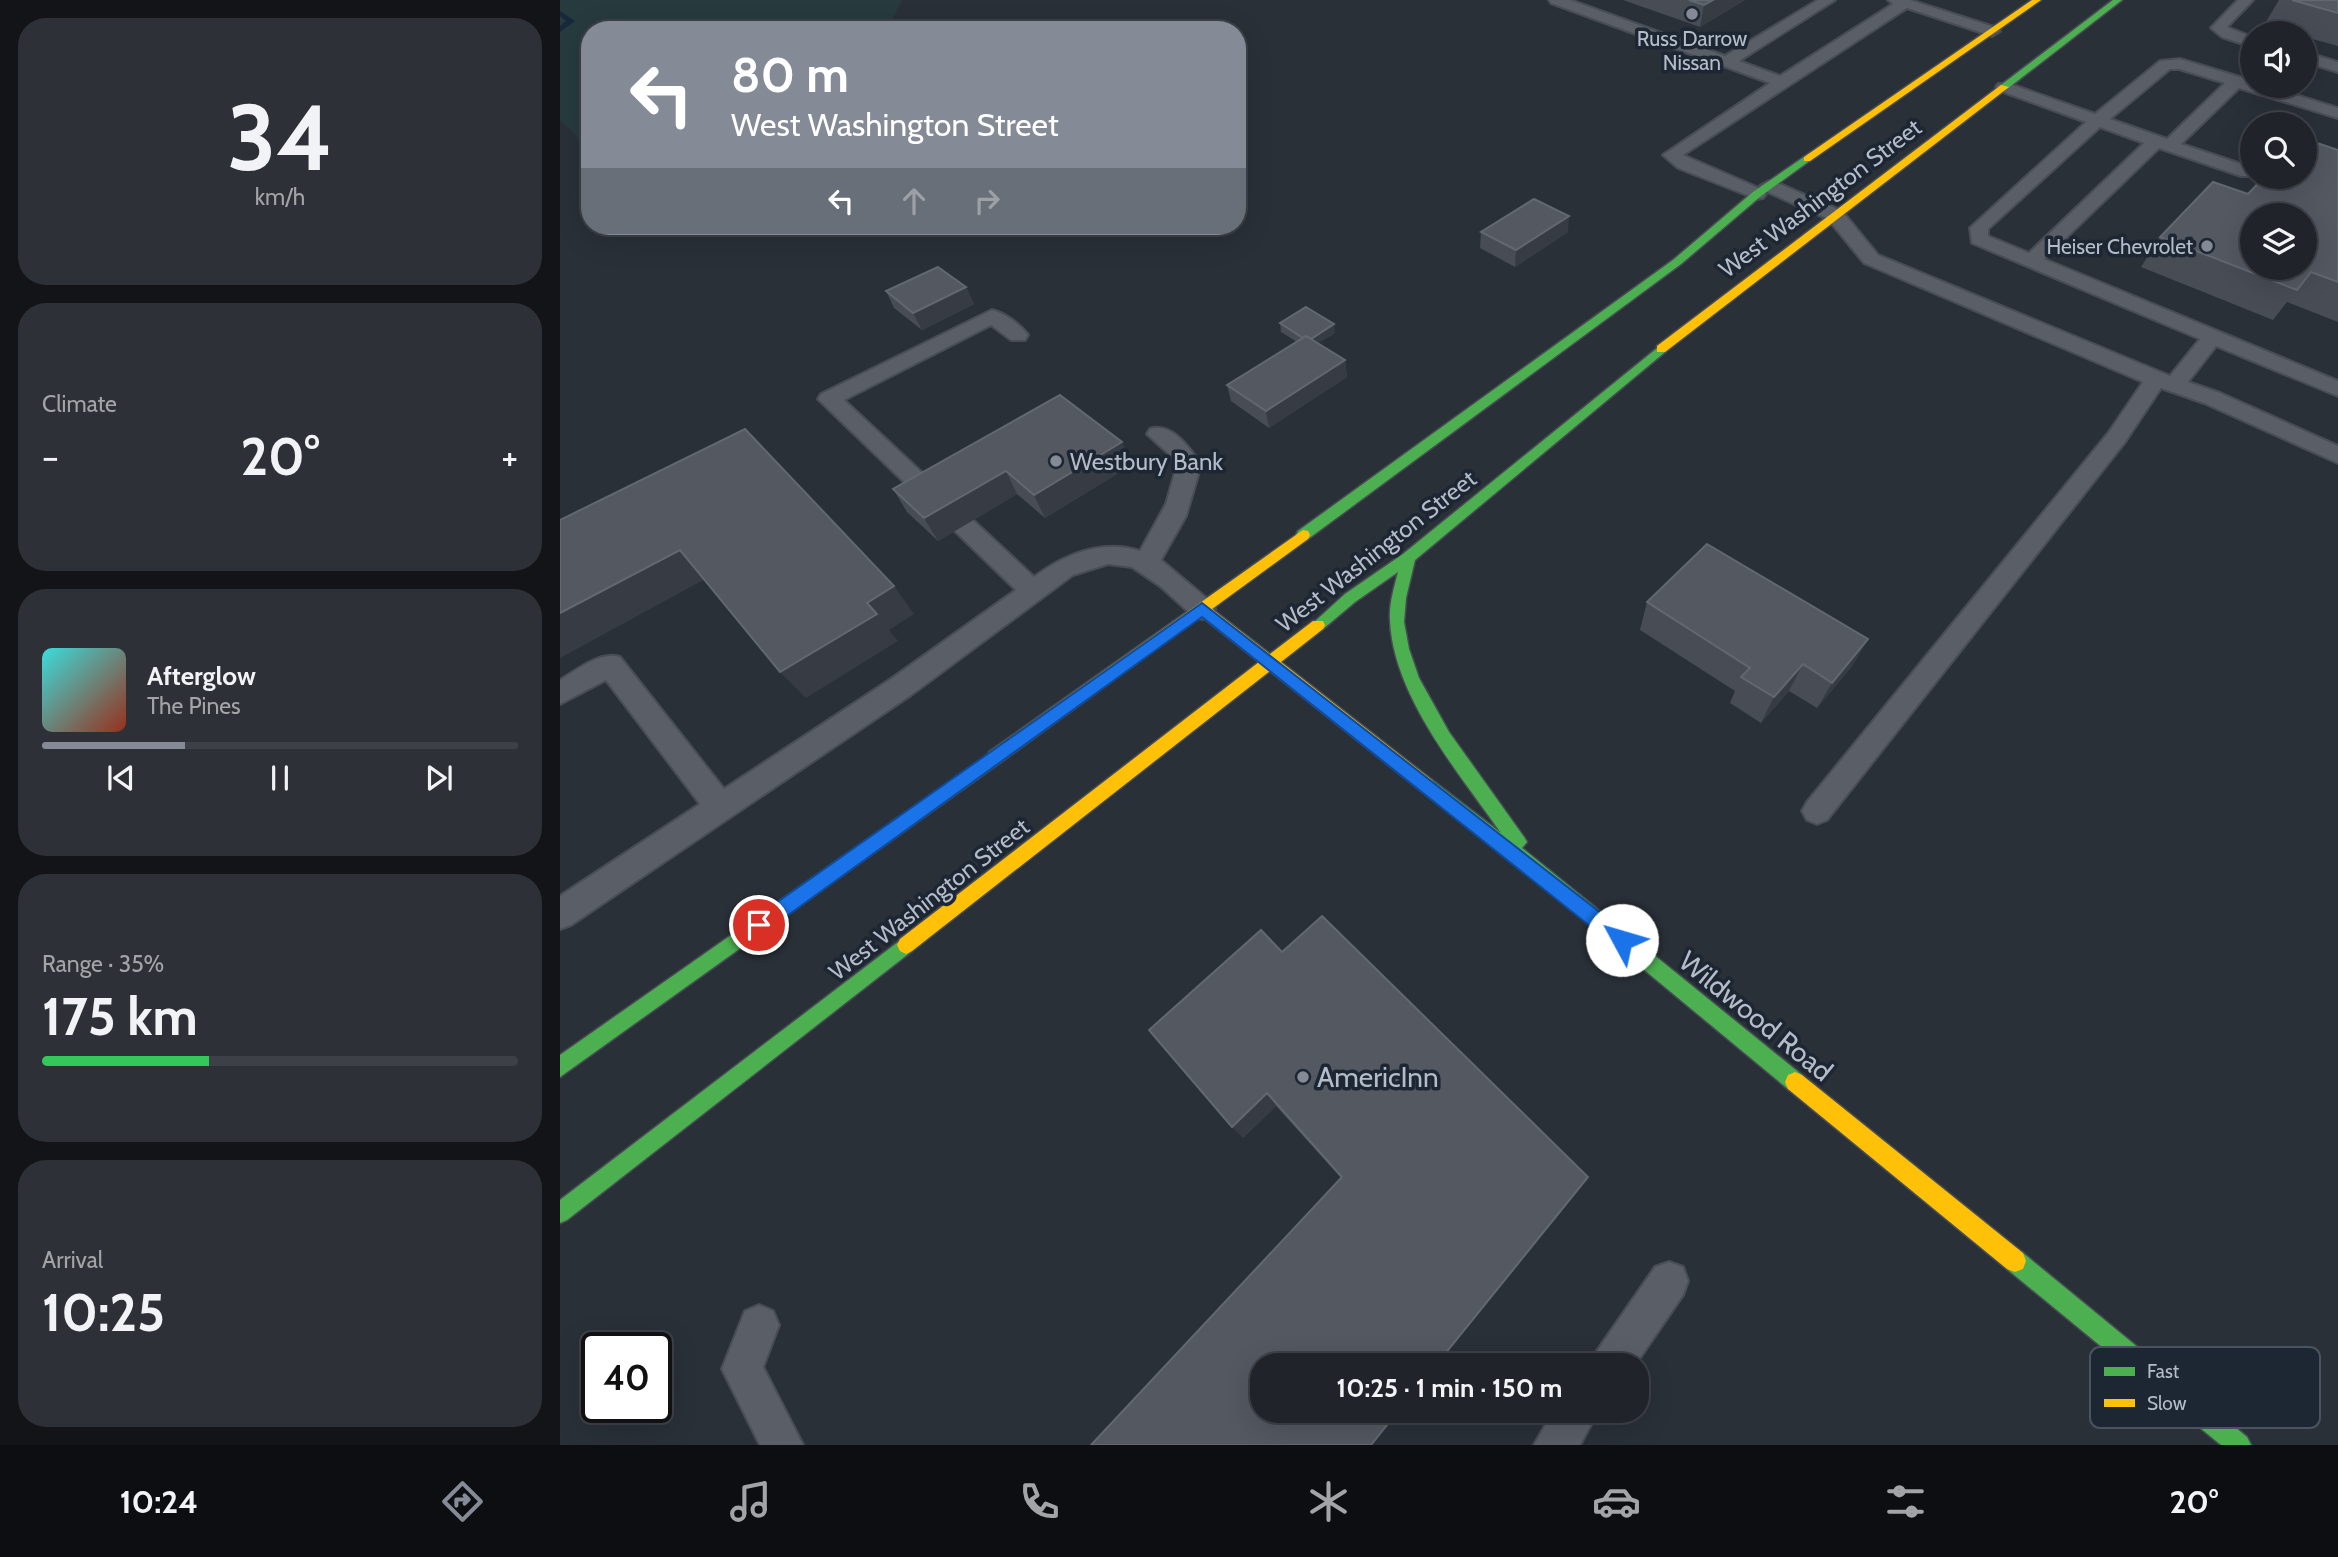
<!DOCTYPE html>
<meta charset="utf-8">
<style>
body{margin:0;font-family:Cabin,sans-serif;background:#2d3036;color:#f1f3f6;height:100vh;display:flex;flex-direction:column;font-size:26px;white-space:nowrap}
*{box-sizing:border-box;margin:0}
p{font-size:23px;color:#a2a4a8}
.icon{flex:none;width:38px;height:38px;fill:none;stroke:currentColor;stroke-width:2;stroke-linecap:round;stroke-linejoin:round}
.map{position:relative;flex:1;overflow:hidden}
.panel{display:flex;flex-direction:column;gap:18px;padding:18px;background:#121417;width:560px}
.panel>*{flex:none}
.hud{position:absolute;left:21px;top:21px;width:665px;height:214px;border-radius:28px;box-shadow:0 7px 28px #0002,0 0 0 2px #3d4147;background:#848b96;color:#fff;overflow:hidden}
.tools{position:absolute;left:1680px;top:21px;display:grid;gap:14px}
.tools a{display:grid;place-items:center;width:77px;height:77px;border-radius:50%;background:#20242a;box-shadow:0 7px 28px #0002,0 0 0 2px #3d4147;font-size:35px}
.speed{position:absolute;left:21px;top:1332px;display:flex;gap:14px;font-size:35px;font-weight:700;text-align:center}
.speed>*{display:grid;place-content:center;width:91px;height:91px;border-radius:50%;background:#20242a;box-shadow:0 7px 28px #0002,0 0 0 2px #3d4147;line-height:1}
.speed .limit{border:4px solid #111;border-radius:10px;background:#fff;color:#111}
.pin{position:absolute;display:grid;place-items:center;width:60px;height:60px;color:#fff;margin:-30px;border:4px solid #fff;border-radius:50%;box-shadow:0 2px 7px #0007}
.me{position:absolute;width:77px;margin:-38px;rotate:309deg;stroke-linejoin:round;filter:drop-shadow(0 0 5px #0008)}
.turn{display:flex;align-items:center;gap:24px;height:147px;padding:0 35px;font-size:32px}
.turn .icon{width:91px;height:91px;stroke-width:2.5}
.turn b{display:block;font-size:49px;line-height:60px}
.lanes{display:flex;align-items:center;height:66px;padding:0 35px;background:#0003;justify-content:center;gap:35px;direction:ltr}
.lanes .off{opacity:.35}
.big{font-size:52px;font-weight:700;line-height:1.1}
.panel .widget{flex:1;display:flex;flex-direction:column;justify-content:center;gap:10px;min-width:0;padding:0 24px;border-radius:28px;background:#2d3036}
.panel .dial{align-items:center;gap:0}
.dial b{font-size:91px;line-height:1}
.song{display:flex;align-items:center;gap:21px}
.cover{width:84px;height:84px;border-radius:10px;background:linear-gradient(135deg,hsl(180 70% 55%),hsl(10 70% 35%))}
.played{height:7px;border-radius:4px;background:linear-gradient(90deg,#848b96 30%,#3d4147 30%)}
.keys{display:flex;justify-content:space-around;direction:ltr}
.heat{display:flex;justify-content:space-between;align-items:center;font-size:38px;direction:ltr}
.charge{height:10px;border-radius:5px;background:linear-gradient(90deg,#34c759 35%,#3d4147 0)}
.trip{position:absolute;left:690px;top:1353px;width:399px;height:70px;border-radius:28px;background:#20242a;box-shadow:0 7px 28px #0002,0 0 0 2px #3d4147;font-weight:700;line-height:70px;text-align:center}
.dock{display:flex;height:112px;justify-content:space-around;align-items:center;background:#0d0e11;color:#a2a4a8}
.dock .icon{width:49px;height:49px}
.dock .selected{color:#848b96}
.dock b{font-size:32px;color:#f1f3f6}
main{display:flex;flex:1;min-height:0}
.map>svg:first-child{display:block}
.green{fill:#273a3e}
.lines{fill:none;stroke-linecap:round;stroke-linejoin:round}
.stream{fill:#19273c;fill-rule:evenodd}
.lane-casing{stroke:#484c55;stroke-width:4}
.fast-casing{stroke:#484c55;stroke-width:3}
.slow-casing{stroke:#484c55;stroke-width:3}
.lane{fill:#5a5e66;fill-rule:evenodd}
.fast{fill:#4caf50;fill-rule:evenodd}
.slow{fill:#ffc107;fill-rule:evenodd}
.wall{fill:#474c55}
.shaded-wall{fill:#373c44}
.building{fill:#535861;stroke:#626872;stroke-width:2;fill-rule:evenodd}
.route{fill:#1a73e8;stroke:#114b97;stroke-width:2}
.poi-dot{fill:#848b96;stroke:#1d2633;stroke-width:2.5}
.labels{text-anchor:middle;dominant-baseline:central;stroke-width:7;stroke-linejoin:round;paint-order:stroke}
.far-poi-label{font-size:21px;fill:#b4bcc9;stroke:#1d2633}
.street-label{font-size:24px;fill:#b4bcc9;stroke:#1d2633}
.poi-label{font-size:24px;fill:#b4bcc9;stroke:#1d2633;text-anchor:start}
.near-street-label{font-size:28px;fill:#b4bcc9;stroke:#1d2633}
.near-poi-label{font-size:28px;fill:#b4bcc9;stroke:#1d2633;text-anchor:start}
.key{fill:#1d2633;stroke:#4a5360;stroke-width:2}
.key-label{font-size:19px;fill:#b4bcc9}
</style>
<main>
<section class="panel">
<div class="widget dial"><b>34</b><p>km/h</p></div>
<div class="widget"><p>Climate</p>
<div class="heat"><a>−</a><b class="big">20°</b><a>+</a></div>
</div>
<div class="widget">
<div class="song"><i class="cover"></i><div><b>Afterglow</b><p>The Pines</p></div></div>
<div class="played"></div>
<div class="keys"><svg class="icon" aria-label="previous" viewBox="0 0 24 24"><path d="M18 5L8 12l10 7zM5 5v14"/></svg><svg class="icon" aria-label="pause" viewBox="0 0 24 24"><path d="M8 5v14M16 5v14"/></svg><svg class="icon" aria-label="next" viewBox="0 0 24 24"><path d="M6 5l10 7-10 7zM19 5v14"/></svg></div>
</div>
<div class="widget"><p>Range · 35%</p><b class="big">175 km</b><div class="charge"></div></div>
<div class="widget"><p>Arrival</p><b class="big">10:25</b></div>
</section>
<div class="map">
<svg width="1778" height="1445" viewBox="0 0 1778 1445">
<rect width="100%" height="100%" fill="#2a3038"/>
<path class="green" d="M0 0H342L327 30H30V149L0 120Z"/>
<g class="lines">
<path class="stream" d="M0 11 15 21 0 32V26L6 21 0 16Z"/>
<defs>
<g id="lane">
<path d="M989 0H1010L1165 56 1258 0H1275L1179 61 1220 76 1333 4 1328 0H1350L1437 28 1440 31 1432 36 1347 8 1123 155 1203 190 1206 194 1203 198 1197 199 1118 168 1103 155 1210 83 991 3Z"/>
<path d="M1678 0H1693L1667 27 1692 37V47L1662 37 1651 28Z"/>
<path d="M1745 52 1778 62V72L1745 62Z"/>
<path d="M1620 59 1683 78 1692 81V86H1707L1778 108V118L1679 88 1621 144 1684 165 1692 162V176H1681L1599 148 1484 259 1778 381V396L1656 346 1628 382 1660 393 1778 446V463L1644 403 1601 388 1565 442 1267 820 1257 824 1247 820 1242 811 1247 802 1549 432 1583 382 1304 263 1268 219 1203 190 1200 186 1209 181 1215 182 1282 211 1318 255 1610 376 1640 339 1412 243 1410 228 1526 122 1438 90 1436 87 1438 84H1450L1535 114 1600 61ZM1610 69H1619L1665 83 1607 139 1550 119ZM1540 127 1584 143 1469 253 1428 236V229Z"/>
<path d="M432 310C445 313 461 325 468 335L465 340H451L431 325 284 400 474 577C505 554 542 539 580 551L606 504 617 465 610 455 587 434 590 429C612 422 630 448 641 465L626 516 601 560 651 602 655 609 651 616 642 619 633 616 600 586 572 567 548 564 513 575 351 695 11 925 0 929V896L140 804 46 680 0 704V680C17 670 40 651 60 657L164 789 331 679 456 590 258 399 261 394Z"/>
<path d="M1109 1262 1123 1267 1128 1281 1123 1295 1075 1365H1031L1037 1351 1095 1267Z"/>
<path d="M199 1305 213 1311 219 1325 203 1367 243 1445H200L162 1369 185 1311Z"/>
<path d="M994 1410H1039L1020 1445H974Z"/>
</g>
<g id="fast">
<path d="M1553 0H1562L1447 89H1441V85Z"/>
<path d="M1244 157 1252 159 1201 196 1121 264 748 539H738L736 535 738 531 1113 260 1193 192Z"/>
<path d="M1101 345 1107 349 1105 352 855 560 846 598 844 622 849 649 859 678 889 732 964 837 967 842 962 848 1242 1075 1245 1082 1242 1089 1235 1092 1228 1089 971 876 860 790 858 785 860 780 866 778 872 780 941 833C899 773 833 696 830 620 829 604 834 588 838 572L795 602 763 629H753L751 625 785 594 843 554Z"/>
<path d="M435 750 441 752 443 757 441 762 0 1077V1055Z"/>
<path d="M346 936 352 939 355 945 352 951 7 1220 0 1223V1200Z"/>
<path d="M1455 1250 1463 1253 1687 1437 1691 1445H1661L1447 1269 1444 1261 1447 1253Z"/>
</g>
<g id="slow">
<path d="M1472 0H1481L1250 161H1244V157Z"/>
<path d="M1441 85 1449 87 1105 352H1097V346Z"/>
<path d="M743 530 748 531 750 535 748 539 652 609 710 654 753 621H763L765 625 763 629 721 662 872 780 874 785 872 790 866 792 860 790 710 671 352 951 346 954 340 951 337 945 340 939 699 662 641 616 441 762 435 764 429 762 427 757 429 752Z"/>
<path d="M1235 1072 1242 1075 1463 1253 1466 1261 1463 1269 1455 1272 1447 1269 1228 1089 1225 1082 1228 1075Z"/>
</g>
</defs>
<use href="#lane" class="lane-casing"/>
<use href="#fast" class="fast-casing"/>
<use href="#slow" class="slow-casing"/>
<use href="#lane" class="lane"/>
<use href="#fast" class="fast"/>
<use href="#slow" class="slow"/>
</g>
<g class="wall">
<path d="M1063 0H1185L1140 27Z"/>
<path d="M1719 0H1778V46L1745 37V33H1732L1704 25Z"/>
<path d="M1778 150V322L1727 302 1713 320 1581 267 1600 237Z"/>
<path d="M921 232H1008L955 267 920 248Z"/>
<path d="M406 287 414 304 362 330 334 308 326 291Z"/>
<path d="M720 323 775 333 758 343 785 360 787 377 709 428 671 401 667 385 737 342 721 332Z"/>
<path d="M562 442 570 466 485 518 457 494 378 541 347 512 333 489Z"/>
<path d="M1087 602 1308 639 1292 666 1257 708 1229 691 1201 723 1170 703 1175 691 1080 630Z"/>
<path d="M722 952 1028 1177 781 1178 716 1106 683 1138Z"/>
</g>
<g class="shaded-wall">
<path d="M1153 0H1185L1140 27 1144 5Z"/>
<path d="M1009 216 1008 232 955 267 956 250Z"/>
<path d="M406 287 414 304 362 330 353 313Z"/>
<path d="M774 324 775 333 749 349 748 341Z"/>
<path d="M785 360 787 377 709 428 706 411Z"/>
<path d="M562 442 570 466 485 518 474 495Z"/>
<path d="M446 471 457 494 378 541 364 518Z"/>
<path d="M120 550 147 578 0 658V613Z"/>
<path d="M334 586 354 614 329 630 338 641 246 698 220 672 307 603Z"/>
<path d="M1308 639 1292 666 1257 708 1272 683Z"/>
<path d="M1243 664 1229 691 1201 723 1214 697Z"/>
<path d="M707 1093 716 1106 683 1138 672 1127Z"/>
</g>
<g class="building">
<path d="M1129 0H1153L1144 5Z"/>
<path d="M1732 0H1778V13Z"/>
<path d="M1745 139 1778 150V282L1751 272 1737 290 1600 237 1653 182 1688 194 1704 177H1745ZM1692 215H1745V268H1692Z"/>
<path d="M974 199 1009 216 956 250 921 232Z"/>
<path d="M378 267 406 287 353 313 326 291Z"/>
<path d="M746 307 774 324 751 339 746 336 743 338 720 323Z"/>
<path d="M746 336 785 360 706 411 667 385Z"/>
<path d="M500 395 562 442 474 495 446 471 364 518 333 489Z"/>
<path d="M185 429 334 586 307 603 317 614 220 672 120 550 0 613V520Z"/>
<path d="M1147 544 1308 639 1272 683 1243 664 1214 697 1181 677 1190 668 1087 602Z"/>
<path d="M762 916 1028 1177 876 1365H702V1410H839L811 1445H531L782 1177 707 1093 672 1127 589 1030 701 930 722 952Z"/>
</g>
<path class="route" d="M642 603 1068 934 1071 940 1068 946 1062 949 1055 946 642 617 206 931 199 934 193 931 190 925 193 919Z"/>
<g class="poi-dot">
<circle cx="1132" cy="14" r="7"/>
<circle cx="1647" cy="246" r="7"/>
<circle cx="496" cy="461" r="7"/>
<circle cx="743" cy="1077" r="7"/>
</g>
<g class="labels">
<g class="far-poi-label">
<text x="1132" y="38">Russ Darrow<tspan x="1132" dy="24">Nissan</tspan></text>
<text x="1633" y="246" text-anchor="end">Heiser Chevrolet</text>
</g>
<g class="street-label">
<text transform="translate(1260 198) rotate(-37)">West Washington Street</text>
<text transform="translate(816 551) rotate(-38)">West Washington Street</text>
<text transform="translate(369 899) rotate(-38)">West Washington Street</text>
</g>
<g class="poi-label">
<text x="510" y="461">Westbury Bank</text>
</g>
<g class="near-street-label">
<text transform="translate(1196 1016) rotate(39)">Wildwood Road</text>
</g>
<g class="near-poi-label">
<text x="757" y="1077">AmericInn</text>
</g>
</g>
<rect x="1530" y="1347" width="230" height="81" rx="10" class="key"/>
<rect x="1544" y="1367" width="31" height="9" fill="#4caf50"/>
<rect x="1544" y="1399" width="31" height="8" fill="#ffc107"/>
<g class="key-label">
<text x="1587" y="1378">Fast</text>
<text x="1587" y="1410">Slow</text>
</g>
</svg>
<div class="tools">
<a><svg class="icon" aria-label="sound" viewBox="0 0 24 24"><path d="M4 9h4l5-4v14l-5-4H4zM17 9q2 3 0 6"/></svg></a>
<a><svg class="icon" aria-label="search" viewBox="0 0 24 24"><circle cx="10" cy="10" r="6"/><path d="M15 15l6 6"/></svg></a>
<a><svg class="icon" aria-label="layers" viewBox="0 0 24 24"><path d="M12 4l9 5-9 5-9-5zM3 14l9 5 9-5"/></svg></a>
</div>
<div class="speed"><div class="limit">40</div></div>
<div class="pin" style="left:199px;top:925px;background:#d93025"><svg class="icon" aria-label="arrive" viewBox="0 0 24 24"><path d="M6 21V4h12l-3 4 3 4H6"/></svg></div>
<svg class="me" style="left:1062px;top:940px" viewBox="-20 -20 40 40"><circle r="19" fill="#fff"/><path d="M0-13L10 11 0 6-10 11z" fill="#1a73e8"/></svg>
<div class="trip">10:25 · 1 min · 150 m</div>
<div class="hud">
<div class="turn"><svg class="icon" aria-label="left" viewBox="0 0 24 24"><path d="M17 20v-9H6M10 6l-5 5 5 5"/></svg><div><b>80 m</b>West Washington Street</div></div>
<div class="lanes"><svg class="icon" aria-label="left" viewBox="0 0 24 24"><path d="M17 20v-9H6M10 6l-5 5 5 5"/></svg><svg class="icon off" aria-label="ahead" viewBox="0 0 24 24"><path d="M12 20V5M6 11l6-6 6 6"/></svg><svg class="icon off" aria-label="right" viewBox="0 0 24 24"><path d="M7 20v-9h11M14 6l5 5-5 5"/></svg></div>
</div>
</div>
</main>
<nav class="dock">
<b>10:24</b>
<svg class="icon selected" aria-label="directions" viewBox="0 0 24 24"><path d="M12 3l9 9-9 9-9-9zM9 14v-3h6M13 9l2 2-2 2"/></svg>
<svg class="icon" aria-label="music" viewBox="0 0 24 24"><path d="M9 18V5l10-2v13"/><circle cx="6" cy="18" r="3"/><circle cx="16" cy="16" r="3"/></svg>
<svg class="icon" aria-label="phone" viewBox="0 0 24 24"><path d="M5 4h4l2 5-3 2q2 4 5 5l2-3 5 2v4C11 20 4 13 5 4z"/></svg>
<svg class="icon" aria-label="climate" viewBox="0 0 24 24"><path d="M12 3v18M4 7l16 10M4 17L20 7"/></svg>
<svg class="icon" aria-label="car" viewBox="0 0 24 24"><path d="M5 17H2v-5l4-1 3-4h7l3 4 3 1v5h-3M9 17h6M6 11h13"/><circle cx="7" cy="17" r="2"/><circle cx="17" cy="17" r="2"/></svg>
<svg class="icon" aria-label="filters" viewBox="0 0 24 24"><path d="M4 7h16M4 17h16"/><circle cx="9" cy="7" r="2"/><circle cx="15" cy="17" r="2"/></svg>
<b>20°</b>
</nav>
